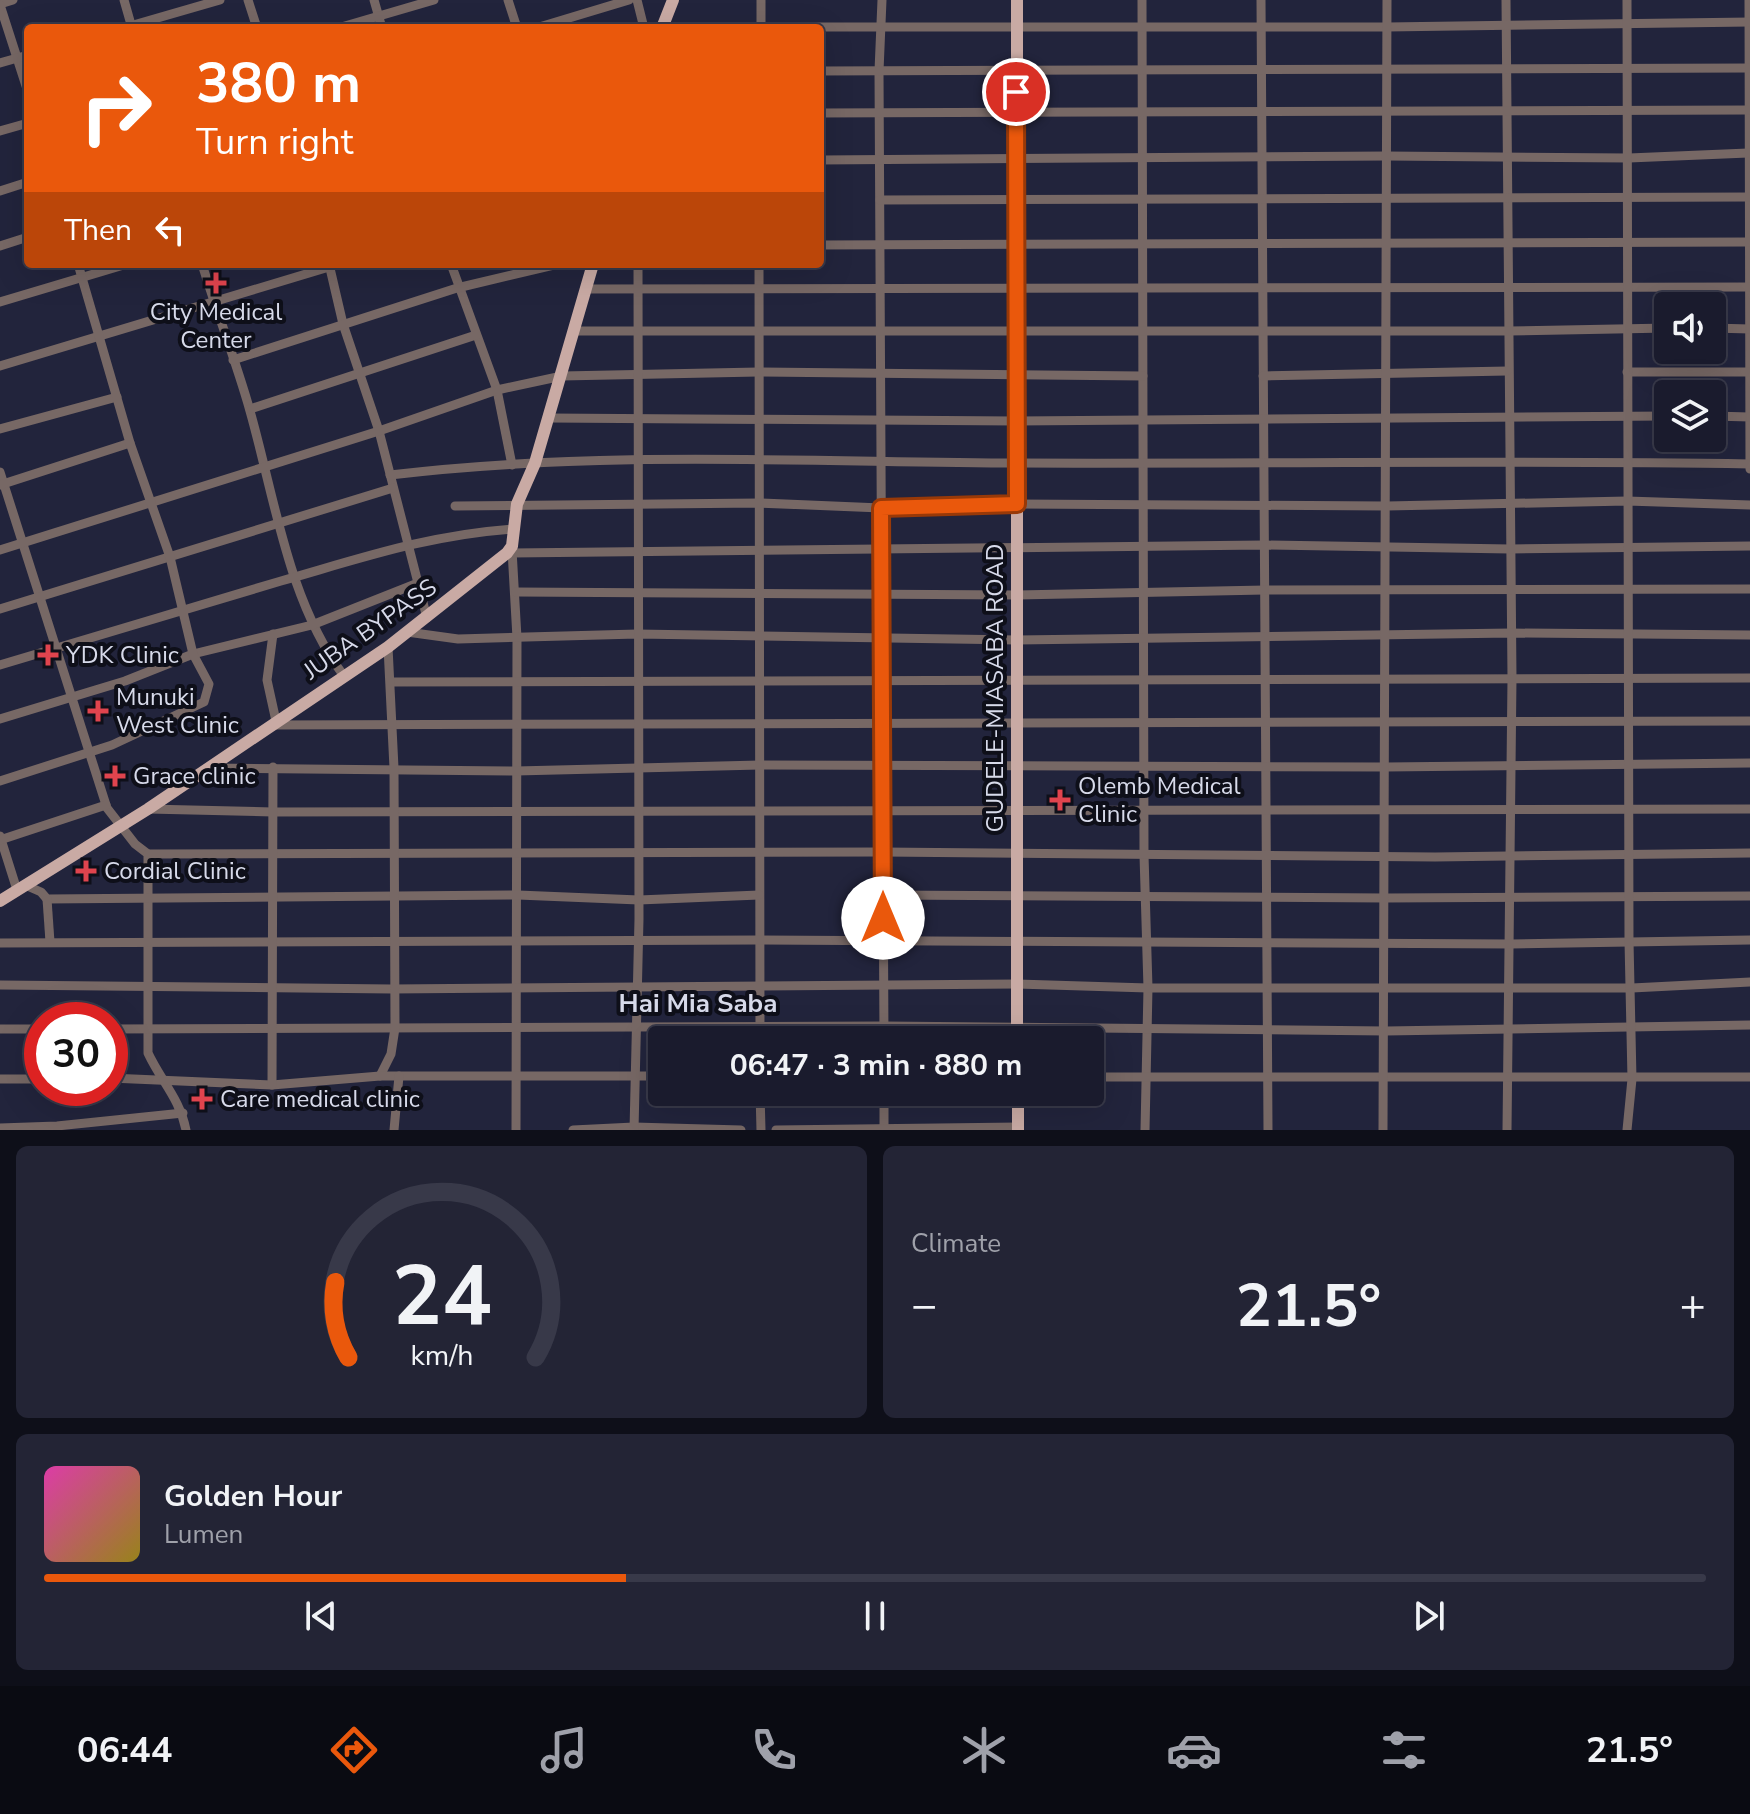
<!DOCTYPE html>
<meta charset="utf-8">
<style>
body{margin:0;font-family:"Nunito Sans",sans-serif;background:#232435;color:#f1f3f6;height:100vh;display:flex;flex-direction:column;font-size:30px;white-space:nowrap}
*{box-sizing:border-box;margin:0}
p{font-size:26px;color:#9fa1aa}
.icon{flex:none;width:44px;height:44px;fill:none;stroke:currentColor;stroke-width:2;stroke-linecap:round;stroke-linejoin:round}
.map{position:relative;height:1130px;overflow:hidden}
.side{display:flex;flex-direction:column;gap:16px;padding:16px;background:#0e0f19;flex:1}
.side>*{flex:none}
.guide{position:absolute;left:24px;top:24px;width:800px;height:244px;border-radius:8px;box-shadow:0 8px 32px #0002,0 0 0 2px #383949;background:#ea580c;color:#fff;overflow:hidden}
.buttons{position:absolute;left:1654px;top:292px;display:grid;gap:16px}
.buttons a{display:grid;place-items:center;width:72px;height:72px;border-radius:8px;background:#1a1b2d;box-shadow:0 8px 32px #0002,0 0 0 2px #383949;font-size:40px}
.speed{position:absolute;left:24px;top:1002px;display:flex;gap:16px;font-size:40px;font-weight:700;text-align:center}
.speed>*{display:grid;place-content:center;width:104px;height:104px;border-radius:50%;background:#1a1b2d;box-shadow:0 8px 32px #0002,0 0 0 2px #383949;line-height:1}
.speed .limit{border:12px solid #d22;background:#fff;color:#111}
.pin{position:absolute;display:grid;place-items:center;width:68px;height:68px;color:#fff;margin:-34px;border:4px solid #fff;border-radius:50%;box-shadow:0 2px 8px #0007}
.me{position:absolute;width:88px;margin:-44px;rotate:0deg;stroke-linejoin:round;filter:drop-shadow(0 0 6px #0008)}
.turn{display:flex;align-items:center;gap:28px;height:168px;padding:0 40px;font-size:36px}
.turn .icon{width:104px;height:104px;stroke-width:2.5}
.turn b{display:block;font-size:56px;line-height:68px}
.then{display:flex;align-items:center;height:76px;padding:0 40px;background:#0003;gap:16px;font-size:30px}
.big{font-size:60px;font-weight:700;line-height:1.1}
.side .tile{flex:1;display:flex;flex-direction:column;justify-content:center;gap:12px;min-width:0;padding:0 28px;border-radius:12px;background:#232435}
.side .dial{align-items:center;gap:0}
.dial svg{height:208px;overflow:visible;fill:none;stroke:#383949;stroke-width:7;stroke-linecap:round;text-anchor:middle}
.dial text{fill:#f1f3f6;stroke:none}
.song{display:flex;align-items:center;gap:24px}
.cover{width:96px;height:96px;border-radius:12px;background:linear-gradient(135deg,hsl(320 70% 55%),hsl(50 70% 35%))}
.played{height:8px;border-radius:4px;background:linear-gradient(90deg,#ea580c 35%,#383949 35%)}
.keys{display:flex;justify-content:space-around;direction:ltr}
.heat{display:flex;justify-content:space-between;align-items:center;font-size:44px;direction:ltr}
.side .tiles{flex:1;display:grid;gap:16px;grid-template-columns:1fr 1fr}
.tile:last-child{grid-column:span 2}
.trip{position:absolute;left:648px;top:1026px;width:456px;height:80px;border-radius:8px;background:#1a1b2d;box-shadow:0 8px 32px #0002,0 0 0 2px #383949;font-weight:700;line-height:80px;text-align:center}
.tabs{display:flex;height:128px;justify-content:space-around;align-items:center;background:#0a0b12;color:#9fa1aa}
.tabs .icon{width:56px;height:56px}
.tabs .selected{color:#ea580c}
.tabs b{font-size:36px;color:#f1f3f6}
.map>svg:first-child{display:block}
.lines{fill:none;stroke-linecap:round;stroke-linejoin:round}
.minor{stroke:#776865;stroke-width:9}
.major{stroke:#c9aaa4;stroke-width:12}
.route-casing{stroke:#983908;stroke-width:20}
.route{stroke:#ea580c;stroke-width:14}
.health-dot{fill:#e0444e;stroke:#0e0f19;stroke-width:3}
.labels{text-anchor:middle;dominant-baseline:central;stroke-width:8;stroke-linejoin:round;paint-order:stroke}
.poi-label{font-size:24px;fill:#d7daea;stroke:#0e0f19;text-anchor:start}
.street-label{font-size:24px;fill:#d7daea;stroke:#0e0f19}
.neighbourhood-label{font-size:26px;font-weight:bold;fill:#d7daea;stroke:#0e0f19}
</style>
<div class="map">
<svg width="1750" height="1130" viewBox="0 0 1750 1130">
<rect width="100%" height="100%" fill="#22243c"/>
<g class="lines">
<g class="minor">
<path d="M124 0 132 28"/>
<path d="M248 0 257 28"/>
<path d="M374 0 382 28"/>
<path d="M508 0 517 28"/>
<path d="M637 0 644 28"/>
<path d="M761 0V28"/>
<path d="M882 0 879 71 884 1040"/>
<path d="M1142 0 1144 855 1148 988 1145 1130"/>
<path d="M1261 0 1268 1130"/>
<path d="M1506 0 1512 678 1507 1130"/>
<path d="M1749 0 1750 469"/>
<path d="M0 4 13 0"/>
<path d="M0 5 28 92"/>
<path d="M663 27H1387L1750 22"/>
<path d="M123 28 220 0"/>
<path d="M338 28 434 0"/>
<path d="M536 28 629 0"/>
<path d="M0 63 28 55"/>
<path d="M820 71 1750 68"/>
<path d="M820 113 1748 110"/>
<path d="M0 131 28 123"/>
<path d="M820 160 1387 156 1629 158 1748 153"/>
<path d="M0 191 28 182"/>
<path d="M880 200 1750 197"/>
<path d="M820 245 1748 242"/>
<path d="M0 246 28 237"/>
<path d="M202 264C217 313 236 361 250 411 275 499 288 601 344 676"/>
<path d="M329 264 343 324 379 431 427 618"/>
<path d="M451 264 497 390 512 465"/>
<path d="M759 264 760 1040"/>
<path d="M585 289 1750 287"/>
<path d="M0 302 127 264"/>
<path d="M1712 328 1750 329"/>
<path d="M574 331H1508L1668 328"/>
<path d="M233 360 457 288 558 264"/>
<path d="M0 366 339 264"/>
<path d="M1627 372H1750"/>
<path d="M1263 376 1507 371"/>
<path d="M250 409 476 335"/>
<path d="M1712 416 1750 417"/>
<path d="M549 418 1016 421 1668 416"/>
<path d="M0 429 117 397"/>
<path d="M0 472 107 808 135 844 148 854V1053C161 1081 180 1099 186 1130"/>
<path d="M390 475C598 450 809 462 1018 463 1262 464 1506 460 1750 464"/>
<path d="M0 485 130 443"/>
<path d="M455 506 759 503 881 508 1017 504 1387 506 1627 501 1750 505"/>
<path d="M0 550 379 431 497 390 562 376 758 372 1143 376"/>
<path d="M512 550 517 638 516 1130"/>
<path d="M512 553 1264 545 1510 549 1750 546"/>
<path d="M516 592 1017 595 1265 590 1750 589"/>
<path d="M0 609 393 488"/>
<path d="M407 632 458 639 637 634 1017 640 1511 633 1750 635"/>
<path d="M273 634 267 680 276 721"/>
<path d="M0 665C94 637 187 609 281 581 362 558 428 535 513 529"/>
<path d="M391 682 1750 678"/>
<path d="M0 719 125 681 193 654 312 625 418 583"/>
<path d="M273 725 1750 721"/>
<path d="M210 768 516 771 760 765 1386 767 1750 763"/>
<path d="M0 781 112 745 204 702 209 684 193 654 170 557 130 443 78 264"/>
<path d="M148 809 273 812 1750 809"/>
<path d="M0 836 17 890"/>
<path d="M0 840 106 805"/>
<path d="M148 854 883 852 1435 857 1750 853"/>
<path d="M25 885 41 892 47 899 518 895 639 900 759 895"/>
<path d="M883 895 1386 898 1750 896"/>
<path d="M47 899 50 942"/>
<path d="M0 943 758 940 1511 944 1750 940"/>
<path d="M0 985 392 989 1017 984 1148 988H1632L1750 982"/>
<path d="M0 1029H42"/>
<path d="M110 1029 884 1026 1386 1031 1750 1025"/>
<path d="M380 1076 391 1054 395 1028 394 768 388 647"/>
<path d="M1090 1077H1750"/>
<path d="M110 1078 272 1085 380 1076H662"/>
<path d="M0 1079H42"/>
<path d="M272 1085 273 767"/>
<path d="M760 1092 761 1130"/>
<path d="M884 1092V1129"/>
<path d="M0 1128 57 1126 183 1113"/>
<path d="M394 1130 399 1076"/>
<path d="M573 1130 634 1127 741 1130"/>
<path d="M634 1130 639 919 638 264"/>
<path d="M776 1130 1018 1127"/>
<path d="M1383 1130 1387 0"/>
<path d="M1627 1130 1632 1079 1629 941 1627 0"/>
</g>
<g class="major">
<path d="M1017 0V1040"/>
<path d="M662 28 673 0"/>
<path d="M0 901 148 809 388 647 507 553 512 546 517 504 535 463 593 264"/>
<path d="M1018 1092V1130"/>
</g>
</g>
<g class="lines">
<defs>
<path id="route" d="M883 918 881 508 1017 504 1016 92"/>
</defs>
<use href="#route" class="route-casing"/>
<use href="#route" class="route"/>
</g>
<g class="health-dot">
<path d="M212 271h8v8h8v8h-8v8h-8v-8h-8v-8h8z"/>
<path d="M44 643h8v8h8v8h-8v8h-8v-8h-8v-8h8z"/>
<path d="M94 699h8v8h8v8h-8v8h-8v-8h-8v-8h8z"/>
<path d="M111 764h8v8h8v8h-8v8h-8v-8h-8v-8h8z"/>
<path d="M1056 788h8v8h8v8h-8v8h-8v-8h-8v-8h8z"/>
<path d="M82 859h8v8h8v8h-8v8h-8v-8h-8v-8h8z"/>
<path d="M198 1087h8v8h8v8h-8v8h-8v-8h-8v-8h8z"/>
</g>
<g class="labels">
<g class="poi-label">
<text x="216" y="312" text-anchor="middle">City Medical<tspan x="216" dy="28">Center</tspan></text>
<text x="66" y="655">YDK Clinic</text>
<text x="116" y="697">Munuki<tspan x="116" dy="28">West Clinic</tspan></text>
<text x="133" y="776">Grace clinic</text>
<text x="1078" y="786">Olemb Medical<tspan x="1078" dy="28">Clinic</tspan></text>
<text x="104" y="871">Cordial Clinic</text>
<text x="220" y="1099">Care medical clinic</text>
</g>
<g class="street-label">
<text transform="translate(370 629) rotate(-35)">JUBA BYPASS</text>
<text transform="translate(995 688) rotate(-90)">GUDELE-MIASABA ROAD</text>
</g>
<g class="neighbourhood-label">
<text x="698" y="1003">Hai Mia Saba</text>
</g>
</g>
</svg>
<div class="buttons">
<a><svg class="icon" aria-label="sound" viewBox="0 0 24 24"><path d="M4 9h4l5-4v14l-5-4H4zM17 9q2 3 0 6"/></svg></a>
<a><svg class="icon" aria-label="layers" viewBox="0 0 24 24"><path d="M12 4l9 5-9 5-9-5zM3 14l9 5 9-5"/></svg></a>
</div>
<div class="speed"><div class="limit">30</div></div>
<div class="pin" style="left:1016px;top:92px;background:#d93025"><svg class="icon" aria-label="arrive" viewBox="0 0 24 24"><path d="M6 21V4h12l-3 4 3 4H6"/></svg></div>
<svg class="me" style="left:883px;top:918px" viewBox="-20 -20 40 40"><circle r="19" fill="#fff"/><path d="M0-13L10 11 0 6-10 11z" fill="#ea580c"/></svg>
<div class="trip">06:47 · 3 min · 880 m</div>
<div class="guide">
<div class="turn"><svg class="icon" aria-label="right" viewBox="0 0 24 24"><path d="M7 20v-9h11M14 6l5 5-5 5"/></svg><div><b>380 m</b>Turn right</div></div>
<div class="then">Then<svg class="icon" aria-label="left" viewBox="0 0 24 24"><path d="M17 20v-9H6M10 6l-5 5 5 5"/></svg></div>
</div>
</div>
<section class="side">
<div class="tiles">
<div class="tile dial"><svg viewBox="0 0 100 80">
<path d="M14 69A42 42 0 1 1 86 69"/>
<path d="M14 69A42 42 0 0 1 9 40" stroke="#ea580c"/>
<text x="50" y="56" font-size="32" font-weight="700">24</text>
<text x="50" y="72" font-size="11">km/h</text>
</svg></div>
<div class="tile"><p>Climate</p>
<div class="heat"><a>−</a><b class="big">21.5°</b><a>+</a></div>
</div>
<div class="tile">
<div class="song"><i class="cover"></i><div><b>Golden Hour</b><p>Lumen</p></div></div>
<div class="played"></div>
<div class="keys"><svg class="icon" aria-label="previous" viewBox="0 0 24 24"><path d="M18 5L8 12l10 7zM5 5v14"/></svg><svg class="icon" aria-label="pause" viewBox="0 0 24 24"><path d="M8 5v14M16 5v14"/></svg><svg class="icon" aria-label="next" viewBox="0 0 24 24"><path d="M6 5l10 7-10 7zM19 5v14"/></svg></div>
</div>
</div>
</section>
<nav class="tabs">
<b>06:44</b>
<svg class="icon selected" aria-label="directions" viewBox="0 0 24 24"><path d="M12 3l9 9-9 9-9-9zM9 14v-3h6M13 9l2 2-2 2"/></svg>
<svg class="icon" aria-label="music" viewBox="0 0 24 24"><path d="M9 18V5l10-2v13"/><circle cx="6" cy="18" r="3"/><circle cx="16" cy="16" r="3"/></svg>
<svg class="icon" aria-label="phone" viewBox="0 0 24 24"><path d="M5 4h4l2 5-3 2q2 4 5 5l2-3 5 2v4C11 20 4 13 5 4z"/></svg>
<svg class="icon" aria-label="climate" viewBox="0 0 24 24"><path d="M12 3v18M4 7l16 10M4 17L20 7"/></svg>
<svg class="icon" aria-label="car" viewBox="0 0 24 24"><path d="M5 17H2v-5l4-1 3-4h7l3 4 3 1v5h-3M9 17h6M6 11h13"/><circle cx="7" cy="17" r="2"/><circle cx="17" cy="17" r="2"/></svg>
<svg class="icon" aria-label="filters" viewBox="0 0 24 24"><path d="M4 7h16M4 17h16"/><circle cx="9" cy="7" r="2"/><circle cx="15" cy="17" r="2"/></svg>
<b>21.5°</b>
</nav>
